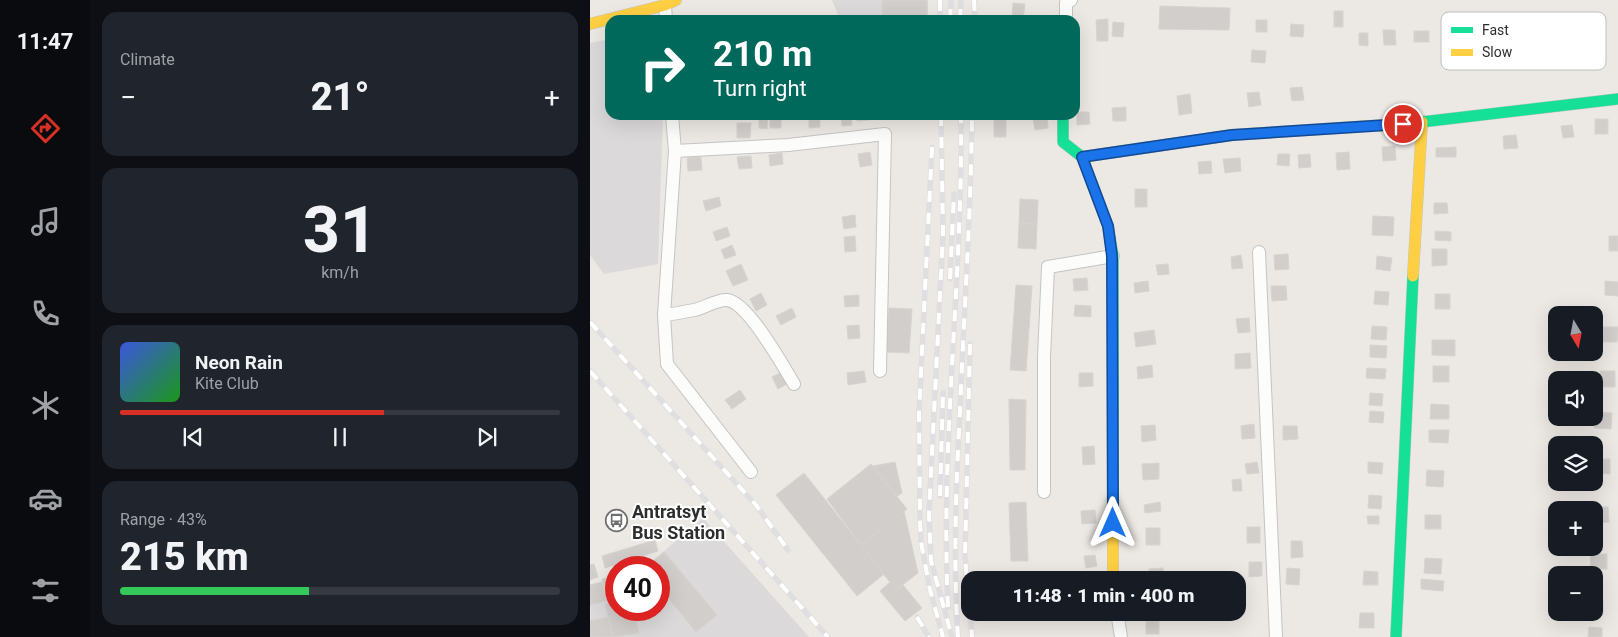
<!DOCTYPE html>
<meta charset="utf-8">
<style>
body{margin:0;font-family:Roboto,sans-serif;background:#20242c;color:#f1f3f6;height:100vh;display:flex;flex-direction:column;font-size:19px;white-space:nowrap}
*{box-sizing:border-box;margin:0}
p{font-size:16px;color:#9ea1a6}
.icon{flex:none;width:28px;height:28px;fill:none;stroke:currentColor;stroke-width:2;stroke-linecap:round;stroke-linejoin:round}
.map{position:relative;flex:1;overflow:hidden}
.side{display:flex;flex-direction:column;gap:12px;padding:12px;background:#0d0f14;width:500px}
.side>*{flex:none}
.guide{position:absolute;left:15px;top:15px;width:475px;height:105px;border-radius:15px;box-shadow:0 5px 20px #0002;background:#00695c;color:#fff;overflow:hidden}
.needle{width:32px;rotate:170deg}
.controls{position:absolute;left:958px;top:306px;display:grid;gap:10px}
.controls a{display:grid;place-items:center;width:55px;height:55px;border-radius:10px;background:#171b24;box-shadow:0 5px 20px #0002;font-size:25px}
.speed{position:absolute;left:15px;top:556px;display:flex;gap:10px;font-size:25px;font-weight:700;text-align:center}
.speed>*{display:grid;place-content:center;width:65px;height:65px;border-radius:50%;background:#171b24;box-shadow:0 5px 20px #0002;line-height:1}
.speed .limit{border:8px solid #d22;background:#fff;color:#111}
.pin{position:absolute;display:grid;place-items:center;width:42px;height:42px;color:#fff;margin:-21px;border:2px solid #fff;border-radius:50%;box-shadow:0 1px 5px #0007}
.me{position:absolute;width:55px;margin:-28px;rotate:0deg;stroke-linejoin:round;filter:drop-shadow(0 0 4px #0008)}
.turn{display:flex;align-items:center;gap:18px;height:105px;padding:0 25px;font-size:22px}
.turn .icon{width:65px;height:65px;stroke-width:2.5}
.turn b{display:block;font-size:35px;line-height:42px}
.big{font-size:38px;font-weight:800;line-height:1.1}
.side .card{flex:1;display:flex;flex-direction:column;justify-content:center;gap:8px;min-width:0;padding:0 18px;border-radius:15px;background:#20242c}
.side .dial{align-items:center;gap:0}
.dial b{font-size:65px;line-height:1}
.song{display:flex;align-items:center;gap:15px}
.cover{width:60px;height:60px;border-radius:8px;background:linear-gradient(135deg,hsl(230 70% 55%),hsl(120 70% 35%))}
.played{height:5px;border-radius:2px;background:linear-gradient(90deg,#d93025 60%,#363941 60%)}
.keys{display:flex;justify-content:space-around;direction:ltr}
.heat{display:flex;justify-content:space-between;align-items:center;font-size:28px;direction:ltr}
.charge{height:8px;border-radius:4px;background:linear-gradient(90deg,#34c759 43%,#363941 0)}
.trip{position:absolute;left:371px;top:571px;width:285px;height:50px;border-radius:15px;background:#171b24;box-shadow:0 5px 20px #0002;font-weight:800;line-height:50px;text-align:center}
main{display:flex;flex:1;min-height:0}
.tabs{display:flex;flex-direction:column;width:90px;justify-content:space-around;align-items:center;background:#090b0e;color:#9ea1a6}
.tabs .icon{width:35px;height:35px}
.tabs .on{color:#d93025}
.tabs b{font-size:22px;color:#f1f3f6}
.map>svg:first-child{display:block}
.industrial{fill:#dcd9db}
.building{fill:#d1cecb;stroke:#d7d4d0}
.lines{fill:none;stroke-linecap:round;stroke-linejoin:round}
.street-casing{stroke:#c5c4c5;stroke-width:14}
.fast-casing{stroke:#c5c4c5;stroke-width:12}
.slow-casing{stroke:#c5c4c5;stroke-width:12}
.street{stroke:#fcfcfb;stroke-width:12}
.fast{stroke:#16e098;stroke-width:11}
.slow{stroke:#ffcf43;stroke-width:11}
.rail-casing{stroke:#dfdfe1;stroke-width:5.5}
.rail{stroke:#fff;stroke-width:4;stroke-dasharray:11;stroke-linecap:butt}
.route-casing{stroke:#114b97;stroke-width:12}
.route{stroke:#1a73e8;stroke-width:9}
.labels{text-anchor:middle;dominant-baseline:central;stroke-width:4;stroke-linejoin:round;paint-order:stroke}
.poi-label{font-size:18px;font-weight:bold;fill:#2e2e2e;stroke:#fff;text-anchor:start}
.key{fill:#fff;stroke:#c0c0c0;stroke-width:1}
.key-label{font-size:14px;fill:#2e2e2e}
</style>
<main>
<nav class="tabs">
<b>11:47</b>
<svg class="icon on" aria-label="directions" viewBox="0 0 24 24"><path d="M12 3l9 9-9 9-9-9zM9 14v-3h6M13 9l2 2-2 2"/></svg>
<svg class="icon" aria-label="music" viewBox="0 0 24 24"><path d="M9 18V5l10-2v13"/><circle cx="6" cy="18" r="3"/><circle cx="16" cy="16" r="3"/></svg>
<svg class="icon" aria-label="phone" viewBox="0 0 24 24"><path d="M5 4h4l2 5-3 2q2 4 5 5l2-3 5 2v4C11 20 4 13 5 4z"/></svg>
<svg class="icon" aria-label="climate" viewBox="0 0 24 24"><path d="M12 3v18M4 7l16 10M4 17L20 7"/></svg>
<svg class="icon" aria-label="car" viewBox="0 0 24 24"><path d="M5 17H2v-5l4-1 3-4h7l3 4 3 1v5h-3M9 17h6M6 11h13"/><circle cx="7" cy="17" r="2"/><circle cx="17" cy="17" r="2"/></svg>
<svg class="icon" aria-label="filters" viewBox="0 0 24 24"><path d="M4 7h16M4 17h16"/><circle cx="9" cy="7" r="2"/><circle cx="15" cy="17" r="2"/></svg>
</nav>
<section class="side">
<div class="card"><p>Climate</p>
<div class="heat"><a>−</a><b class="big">21°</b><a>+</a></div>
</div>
<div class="card dial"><b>31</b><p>km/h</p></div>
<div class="card">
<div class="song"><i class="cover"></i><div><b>Neon Rain</b><p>Kite Club</p></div></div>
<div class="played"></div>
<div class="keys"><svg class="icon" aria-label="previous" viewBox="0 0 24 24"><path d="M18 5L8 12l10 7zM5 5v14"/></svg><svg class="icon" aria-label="pause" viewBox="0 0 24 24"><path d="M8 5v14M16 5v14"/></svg><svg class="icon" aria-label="next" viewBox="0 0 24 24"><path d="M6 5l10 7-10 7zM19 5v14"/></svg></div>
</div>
<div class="card"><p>Range · 43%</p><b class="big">215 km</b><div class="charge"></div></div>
</section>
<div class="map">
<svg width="1028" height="637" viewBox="0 0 1028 637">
<rect width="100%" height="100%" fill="#ece8e4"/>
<g class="industrial">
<path d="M242 0H338V20H250Z"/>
<path d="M20 39V115H73L68 264 14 274 0 255V43Z"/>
<path d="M113 518 219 637H1L0 585 26 577V610H69V568L55 567Z"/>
</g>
<g class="building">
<path d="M292 0H337V20L292 18Z"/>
<path d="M423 3 435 4 433 19 422 18Z"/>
<path d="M570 6 640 8 639 30 569 29Z"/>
<rect x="744" y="11" width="9" height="16"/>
<path d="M518 19V41H507L506 20Z"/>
<rect x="666" y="20" width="11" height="12"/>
<path d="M523 22 534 23 533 37 522 36Z"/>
<path d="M701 24 714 25 713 37 700 36Z"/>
<path d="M793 30H805L806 45H794Z"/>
<rect x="824" y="31" width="15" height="11"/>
<path d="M769 33H778V46L769 45Z"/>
<path d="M662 50 676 51 675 63 661 62Z"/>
<path d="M712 87 714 100 702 101 700 88Z"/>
<path d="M669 92 671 105 659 107 657 93Z"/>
<path d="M600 94 602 113 589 115 587 96Z"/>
<path d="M536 107V121H523L522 108Z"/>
<path d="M487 112H499L500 124 487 125Z"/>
<path d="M169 115H178L177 129 169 128Z"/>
<rect x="180" y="115" width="11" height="13"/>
<path d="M219 115H230V127L219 128Z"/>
<path d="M251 115H261L262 125 252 126Z"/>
<path d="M267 115H280V120L267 121Z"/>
<path d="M457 116 458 128 445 130 443 118Z"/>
<rect x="404" y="117" width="12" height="20"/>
<rect x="1005" y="119" width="13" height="15"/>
<path d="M147 123H161L160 138H147Z"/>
<path d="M982 125 984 137 973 138 971 126Z"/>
<path d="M926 135 928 148 914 149 913 136Z"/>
<path d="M805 146 806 160 793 161 792 147Z"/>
<path d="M866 147V157H846V148Z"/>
<path d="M280 152 282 165 270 167 268 154Z"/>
<path d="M759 152 760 169 747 170 746 153Z"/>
<path d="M192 153 193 164 180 166 179 155Z"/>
<path d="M688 154H700L699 166 687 165Z"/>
<path d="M720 154 721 167 709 168 708 155Z"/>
<path d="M161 156 162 168 149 169 147 157Z"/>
<path d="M111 157 112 170 98 171 97 158Z"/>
<path d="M650 158 651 171 635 173 633 159Z"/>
<path d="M621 161 622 173 609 174 608 162Z"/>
<rect x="545" y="189" width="12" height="18"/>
<path d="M129 197 131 206 116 211 113 201Z"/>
<path d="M430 199 448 200 447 224H429Z"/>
<path d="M844 203H857L858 213 844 214Z"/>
<path d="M265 215 266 227 254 229 252 217Z"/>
<path d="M783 216 804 217 803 236 782 235Z"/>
<path d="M429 224H447L446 249 428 248Z"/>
<path d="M137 227 140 236 126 241 123 232Z"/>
<path d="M845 231 861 232V241L845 240Z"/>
<path d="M265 236 266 251 255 252 254 237Z"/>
<rect x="1019" y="236" width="9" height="15"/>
<path d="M142 245 146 255 135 259 131 250Z"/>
<path d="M842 249H857V265L842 266Z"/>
<path d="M698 254 699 269 685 270 684 255Z"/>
<path d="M651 255 653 268 642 269 641 257Z"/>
<path d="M787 256 802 258 800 271 786 269Z"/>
<path d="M151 264 158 280 143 286 136 271Z"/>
<path d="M578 264 579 274 568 275 566 265Z"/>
<path d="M497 278 498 290 484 291 483 279Z"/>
<path d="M558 281 559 291 545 293 544 283Z"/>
<path d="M1015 281 1028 282V296L1015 295Z"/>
<path d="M426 285 442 286 436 371 420 370Z"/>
<path d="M681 286H696L697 300 682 301Z"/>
<path d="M785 291 799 292 798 305 784 304Z"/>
<path d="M171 293 177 305 166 311 160 299Z"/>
<rect x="845" y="294" width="15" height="15"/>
<path d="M269 295V306L255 307 254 296Z"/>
<path d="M485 305 501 306V317L484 316Z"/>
<path d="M202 308 206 317 191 325 186 316Z"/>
<path d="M299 308 322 309 319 353 296 352Z"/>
<path d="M659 318 660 332 648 333 646 319Z"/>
<path d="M269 325 270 338 258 339 257 326Z"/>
<path d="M782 326 797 327 796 340 781 339Z"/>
<path d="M1012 327H1028L1027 342H1012Z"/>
<path d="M564 330 566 344 546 347 544 333Z"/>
<path d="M842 340H865V356L842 355Z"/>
<path d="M780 345 797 346 796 358 780 357Z"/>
<path d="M660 353 661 368 645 369V354Z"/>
<path d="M562 365 563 377 548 379 547 367Z"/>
<rect x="843" y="366" width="16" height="16"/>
<path d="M777 368 796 369 795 379 776 378Z"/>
<path d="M274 371 276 382 258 385 257 373Z"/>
<rect x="1010" y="371" width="15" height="16"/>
<path d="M192 372 197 384 188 389 182 377Z"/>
<path d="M489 373H503V386L489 387Z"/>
<path d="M150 390 156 399 142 409 135 400Z"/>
<path d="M780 393 793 394 792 406 779 405Z"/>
<path d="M419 399 436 400 435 470H420Z"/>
<path d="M841 404 859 405V419H840Z"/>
<path d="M780 411 794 412 793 423 779 422Z"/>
<path d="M1005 412 1022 413 1021 429 1004 428Z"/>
<path d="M664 424 665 438 652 439 651 426Z"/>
<path d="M565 425 566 440 552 442 551 426Z"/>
<path d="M693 426H707L708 439 693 440Z"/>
<path d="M839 430H859L858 443 839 442Z"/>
<path d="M504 446 505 464 493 465 492 447Z"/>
<path d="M1004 459H1020V474L1004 473Z"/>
<path d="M305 462 312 493 307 496 283 466Z"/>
<path d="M667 462 669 473 657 474 655 464Z"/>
<path d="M778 462 793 463 792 474 778 473Z"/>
<path d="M569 463V479L553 480 552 464Z"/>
<path d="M281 464 317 509 271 545 237 499Z"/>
<path d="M837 470 854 471 853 487 836 486Z"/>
<path d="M214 473 294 574 267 596 186 495Z"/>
<path d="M651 479 652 491H643L642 480Z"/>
<path d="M779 495 792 496 791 509 778 508Z"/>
<path d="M436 502 438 561H421L419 503Z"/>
<path d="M570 502 571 511 555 513 554 505Z"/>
<path d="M1003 507H1018L1019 522 1004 523Z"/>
<path d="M505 510 506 523 492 524 491 511Z"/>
<path d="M314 511 328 573 306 590 271 545Z"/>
<rect x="835" y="515" width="16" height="14"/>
<path d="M777 516H789V524H778Z"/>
<rect x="657" y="527" width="13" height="16"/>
<rect x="556" y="528" width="14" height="17"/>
<path d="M65 540 68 551 15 568 12 556Z"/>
<path d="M701 541H712L713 557 701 558Z"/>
<path d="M74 552 127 615 106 632 69 587V568H55Z"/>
<path d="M1000 554H1017V569H1001Z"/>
<path d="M505 555 507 566 496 568 494 556Z"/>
<path d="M835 558 852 559 851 574 834 573Z"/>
<path d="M659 562H672V576L659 577Z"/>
<path d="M4 564 8 577 0 580V565Z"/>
<path d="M573 568 574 580H560L559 569Z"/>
<path d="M697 568 710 569 709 585 696 584Z"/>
<path d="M774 571 788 572V585H773Z"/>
<path d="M26 576V591L16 593 12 579Z"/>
<path d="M831 579 854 581 853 591 831 589Z"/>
<path d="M12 582 17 601 0 605V585Z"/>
<path d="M300 582 306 590 313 585 332 608 315 621 290 591Z"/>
<path d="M26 600V610H43L49 633 23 637 15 604Z"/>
<path d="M1004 601H1013V614H1001L1004 612Z"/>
<path d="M770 613H784V628H769Z"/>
<path d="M18 617 23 637H0V621Z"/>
<rect x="556" y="621" width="13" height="13"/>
<path d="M999 627 1012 628V637H998Z"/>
</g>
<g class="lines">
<defs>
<g id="street">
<path d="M75 5 76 20"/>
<path d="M476 20V3L481 0"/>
<path d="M82 115 85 151 74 315 77 364 161 472"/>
<path d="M85 151 198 145 295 134 290 371"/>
<path d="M669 252 686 637"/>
<path d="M74 315C84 314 94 312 104 310 115 308 127 299 137 300 158 302 193 366 204 384"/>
<path d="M454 492V357L458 267 523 256"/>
<path d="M527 612 531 637"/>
</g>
<g id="fast">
<path d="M473 115V142L492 157 518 226 523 256V503"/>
<path d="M823 123 1028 99"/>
<path d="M806 637 823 276"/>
</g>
<g id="slow">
<path d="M0 24 75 5 86 0"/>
<path d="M492 157 642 135 823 123"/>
<path d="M823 276 832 122"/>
<path d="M523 503V580"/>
</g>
</defs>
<use href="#street" class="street-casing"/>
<use href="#fast" class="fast-casing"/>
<use href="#slow" class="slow-casing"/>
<use href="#street" class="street"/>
<use href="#fast" class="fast"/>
<use href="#slow" class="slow"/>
<defs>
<g id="rail">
<path d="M350 0V20"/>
<path d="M384 0 385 20"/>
<path d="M360 20 361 0"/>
<path d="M370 20 371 0"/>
<path d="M351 115 353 233 339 513 341 561 362 637"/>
<path d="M342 147 329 413 330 520 331 542 340 590 353 637"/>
<path d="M360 279 364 194"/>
<path d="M0 322 166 505 198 550"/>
<path d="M380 344 375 557 382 637"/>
<path d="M0 371 238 637"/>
<path d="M350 496 353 393"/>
<path d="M358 607C350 443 373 279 371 115"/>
<path d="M327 617 339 637"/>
<path d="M368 637C363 561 366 486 370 410 374 312 381 213 382 115"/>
</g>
</defs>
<use href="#rail" class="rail-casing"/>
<use href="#rail" class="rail"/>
</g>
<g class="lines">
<defs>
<path id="route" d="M523 523 522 256 518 226 492 157 642 135 813 124"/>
</defs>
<use href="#route" class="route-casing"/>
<use href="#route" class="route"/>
</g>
<defs>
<symbol id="bus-ring" viewBox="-11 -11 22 22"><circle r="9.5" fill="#fff" stroke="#706f6e" stroke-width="1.5"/><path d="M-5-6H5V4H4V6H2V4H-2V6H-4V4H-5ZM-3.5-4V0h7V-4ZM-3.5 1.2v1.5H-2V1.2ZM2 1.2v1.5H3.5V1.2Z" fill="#706f6e"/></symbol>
</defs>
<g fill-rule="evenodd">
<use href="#bus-ring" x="14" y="508" width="25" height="25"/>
</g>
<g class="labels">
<g class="poi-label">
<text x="42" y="511">Antratsyt<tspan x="42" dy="21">Bus Station</tspan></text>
</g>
</g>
<rect x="851" y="12" width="165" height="58" rx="8" class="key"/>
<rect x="861" y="27" width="22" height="6" fill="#16e098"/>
<rect x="861" y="49" width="22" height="7" fill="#ffcf43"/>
<g class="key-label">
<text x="892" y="35">Fast</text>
<text x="892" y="57">Slow</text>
</g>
</svg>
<div class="controls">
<a><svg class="needle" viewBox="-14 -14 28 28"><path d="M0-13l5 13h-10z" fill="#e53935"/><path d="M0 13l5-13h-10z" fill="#9ea1a6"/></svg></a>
<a><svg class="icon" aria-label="sound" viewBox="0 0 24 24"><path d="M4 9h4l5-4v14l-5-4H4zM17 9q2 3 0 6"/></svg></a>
<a><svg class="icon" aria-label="layers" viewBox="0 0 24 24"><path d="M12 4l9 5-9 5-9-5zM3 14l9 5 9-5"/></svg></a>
<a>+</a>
<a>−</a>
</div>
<div class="speed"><div class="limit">40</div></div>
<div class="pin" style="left:813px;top:124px;background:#d93025"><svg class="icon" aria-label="arrive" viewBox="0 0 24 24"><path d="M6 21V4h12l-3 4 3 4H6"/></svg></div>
<svg class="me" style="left:523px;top:523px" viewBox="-20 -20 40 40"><path d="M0-17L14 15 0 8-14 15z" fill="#1a73e8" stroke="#fff" stroke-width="4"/></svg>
<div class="trip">11:48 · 1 min · 400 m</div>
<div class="guide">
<div class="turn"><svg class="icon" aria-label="right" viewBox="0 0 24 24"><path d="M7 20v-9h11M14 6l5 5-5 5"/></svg><div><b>210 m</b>Turn right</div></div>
</div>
</div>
</main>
